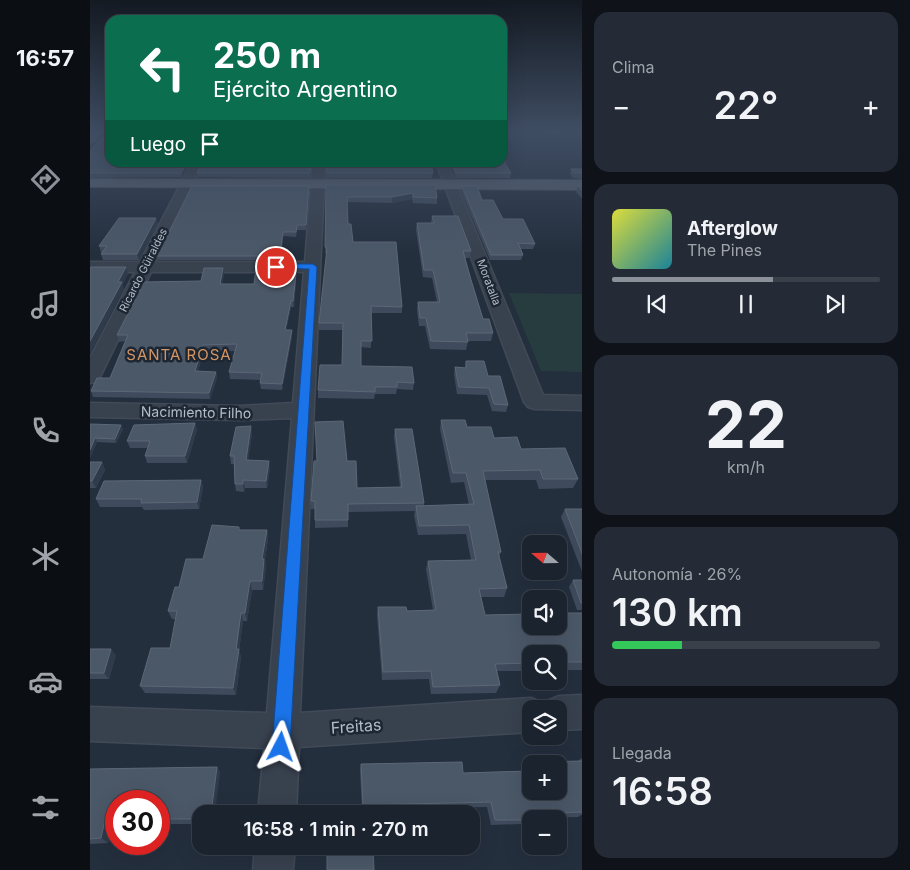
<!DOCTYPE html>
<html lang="es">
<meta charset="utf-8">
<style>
body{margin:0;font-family:Inter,sans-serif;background:#242b36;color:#f1f3f6;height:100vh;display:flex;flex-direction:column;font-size:19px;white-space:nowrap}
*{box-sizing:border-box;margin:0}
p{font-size:16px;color:#a0a4aa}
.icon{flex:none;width:28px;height:28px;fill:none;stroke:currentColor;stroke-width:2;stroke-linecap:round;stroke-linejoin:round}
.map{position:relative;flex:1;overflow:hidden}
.side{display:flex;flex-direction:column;gap:12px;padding:12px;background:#0f1319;width:328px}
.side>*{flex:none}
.banner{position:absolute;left:15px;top:15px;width:402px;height:152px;border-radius:15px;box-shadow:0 5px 20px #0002,0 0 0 1px #39404a;background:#0b6e4f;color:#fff;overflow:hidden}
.needle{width:32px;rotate:290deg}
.controls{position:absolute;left:432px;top:535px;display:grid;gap:10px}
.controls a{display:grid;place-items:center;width:45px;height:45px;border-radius:10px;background:#1b232e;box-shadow:0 5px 20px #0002,0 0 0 1px #39404a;font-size:25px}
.speed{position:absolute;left:15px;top:790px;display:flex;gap:10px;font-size:25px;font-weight:700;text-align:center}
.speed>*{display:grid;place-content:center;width:65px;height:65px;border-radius:50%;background:#1b232e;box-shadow:0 5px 20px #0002,0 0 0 1px #39404a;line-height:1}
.speed .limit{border:8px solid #d22;background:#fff;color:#111}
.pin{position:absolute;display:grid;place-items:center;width:42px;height:42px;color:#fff;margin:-21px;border:2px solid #fff;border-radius:50%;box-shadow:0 1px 5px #0007}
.me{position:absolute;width:55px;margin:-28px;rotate:4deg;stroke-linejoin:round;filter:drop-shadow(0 0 4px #0008)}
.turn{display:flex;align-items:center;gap:18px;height:105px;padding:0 25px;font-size:22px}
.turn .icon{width:65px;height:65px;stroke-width:2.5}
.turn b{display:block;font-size:35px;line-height:42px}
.then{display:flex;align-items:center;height:48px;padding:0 25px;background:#0003;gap:10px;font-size:19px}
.big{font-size:38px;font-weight:600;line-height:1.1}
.side .tile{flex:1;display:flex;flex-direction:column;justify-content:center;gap:8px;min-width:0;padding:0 18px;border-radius:15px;background:#242b36}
.side .dial{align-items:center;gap:0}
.dial b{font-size:65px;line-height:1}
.song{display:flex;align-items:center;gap:15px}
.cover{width:60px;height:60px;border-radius:8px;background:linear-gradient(135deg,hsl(60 70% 55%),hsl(190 70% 35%))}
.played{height:5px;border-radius:2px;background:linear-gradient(90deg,#8c9099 60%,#39404a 60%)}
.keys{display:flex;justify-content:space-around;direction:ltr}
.heat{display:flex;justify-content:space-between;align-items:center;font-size:28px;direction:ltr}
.charge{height:8px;border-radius:4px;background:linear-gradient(90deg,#34c759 26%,#39404a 0)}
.trip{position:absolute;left:102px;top:805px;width:288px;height:50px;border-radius:15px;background:#1b232e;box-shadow:0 5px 20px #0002,0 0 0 1px #39404a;font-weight:600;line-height:50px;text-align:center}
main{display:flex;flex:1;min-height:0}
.tabs{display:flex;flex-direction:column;width:90px;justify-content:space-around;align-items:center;background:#0b0e12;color:#a0a4aa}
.tabs .icon{width:35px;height:35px}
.tabs .on{color:#8c9099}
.tabs b{font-size:22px;color:#f1f3f6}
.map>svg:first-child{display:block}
.green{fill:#263c3f}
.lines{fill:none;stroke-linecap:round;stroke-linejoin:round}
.minor-casing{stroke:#414a57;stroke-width:3}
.major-casing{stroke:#414a57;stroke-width:2}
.minor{fill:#38414e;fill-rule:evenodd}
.major{fill:#56606e;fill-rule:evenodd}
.wall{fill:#3f4b5c}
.shaded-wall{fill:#2f3b4b}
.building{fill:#4b5868;stroke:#5c6777;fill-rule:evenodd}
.route{fill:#1a73e8;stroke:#114b97}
.labels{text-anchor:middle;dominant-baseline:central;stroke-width:5;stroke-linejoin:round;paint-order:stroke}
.far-street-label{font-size:11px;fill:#b4bcc9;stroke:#1d2633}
.street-label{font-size:14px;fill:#b4bcc9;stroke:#1d2633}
.neighbourhood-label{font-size:15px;letter-spacing:1px;fill:#d59563;stroke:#1d2633}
.near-street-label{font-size:16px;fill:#b4bcc9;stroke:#1d2633}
</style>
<main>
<nav class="tabs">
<b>16:57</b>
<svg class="icon on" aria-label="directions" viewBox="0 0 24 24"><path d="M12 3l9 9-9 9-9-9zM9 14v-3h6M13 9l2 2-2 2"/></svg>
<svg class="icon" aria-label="music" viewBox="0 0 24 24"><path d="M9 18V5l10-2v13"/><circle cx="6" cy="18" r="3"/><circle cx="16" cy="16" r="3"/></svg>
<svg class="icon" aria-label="phone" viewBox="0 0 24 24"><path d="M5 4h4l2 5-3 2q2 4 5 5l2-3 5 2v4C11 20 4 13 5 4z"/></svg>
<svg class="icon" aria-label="climate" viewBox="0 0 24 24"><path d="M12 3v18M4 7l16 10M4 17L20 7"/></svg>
<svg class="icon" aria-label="car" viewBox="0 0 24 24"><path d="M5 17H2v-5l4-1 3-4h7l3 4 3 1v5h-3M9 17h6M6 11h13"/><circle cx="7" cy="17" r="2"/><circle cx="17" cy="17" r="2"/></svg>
<svg class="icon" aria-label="filters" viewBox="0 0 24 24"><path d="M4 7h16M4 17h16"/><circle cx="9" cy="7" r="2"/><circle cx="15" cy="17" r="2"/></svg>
</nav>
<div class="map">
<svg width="493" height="870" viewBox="0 0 493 870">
<rect width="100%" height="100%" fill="#242f3e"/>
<path class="green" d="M419 293 492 294V372L451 371Z"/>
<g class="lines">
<defs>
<g id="minor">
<path d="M102 162H113L65 262H215L223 162H235L210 713 441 698 453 703 455 707 457 701 469 696 493 695V729L469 730V709H441V732L209 747 206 814H168L174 748 0 741V707L177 713 202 418 150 420 0 417V403L150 406 203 403 214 272H61L10 377 7 382 0 383V358L45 272H0V262H50Z"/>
<path d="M346 162H357L453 395 493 396V410L445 409 438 407 434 402Z"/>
<path d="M165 846H205L203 870H163Z"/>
</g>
<g id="major">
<path d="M1 130H14L4 142 0 143Z"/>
<path d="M0 179 493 180V190L0 187Z"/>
</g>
</defs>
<use href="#minor" class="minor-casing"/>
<use href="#major" class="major-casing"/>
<use href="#minor" class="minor"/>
<use href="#major" class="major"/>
</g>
<g class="wall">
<path d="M427 130H471V131L470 134 427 131Z"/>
<path d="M0 151 20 162H101L92 177 0 178Z"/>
<path d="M112 162H222L220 178 108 177 107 173Z"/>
<path d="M237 162 343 173 342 178H236Z"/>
<path d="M360 162H412L421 173 420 178H366Z"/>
<path d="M481 169H493V179L483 178 480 174Z"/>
<path d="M236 185H345L347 198V204L323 203 322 199 302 203 257 202 258 224 263 242 312 307V313H281V348L271 347V366L324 383 323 390 307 389 306 394H285L284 399 228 398V390L252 365 253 330H229V323L237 254 235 253Z"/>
<path d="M372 186 392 200 413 219 445 244 443 249H430L433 255 431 260H400L371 191Z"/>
<path d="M488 186H493V200L486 192Z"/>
<path d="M219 190 216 230H207L206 237 193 236 191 260H68L67 256Z"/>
<path d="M342 216 381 251 379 258H375L393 319 403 333 401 341H378L376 350 340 349 335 326H329L327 310 328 302H347L342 278 333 277 326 230 327 223H341Z"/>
<path d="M68 224 49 260H13L11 254 12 252H11L9 246Z"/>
<path d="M133 268 134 274 132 284H164L189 268V273L206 279 204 307H201L196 330H202V336L192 390 171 389 170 383 171 380 140 379 139 372 145 351H114L108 371 126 372 127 378 120 399 3 397 1 391 20 378 35 341 29 342 27 335 111 281Z"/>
<path d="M376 361 398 376 418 405 416 412 402 411 397 395 367 394 364 374 365 367 375 368Z"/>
<path d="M351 420 377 427 431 449 488 479 483 488 449 489 446 480H395L411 552 409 557 417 588 414 597H391L395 615 493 613V670H469V654H441V671H407L410 685 406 693 341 694 339 679 292 680 287 615 288 607 317 611 343 610 336 569 338 561 381 560 376 534 328 535 324 515 325 511 258 512V527L225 528V509H221V501L257 461 267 488 310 487 304 437 305 429 334 503V506L379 505 374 482 361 483 350 429Z"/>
<path d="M105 423 107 430 97 463H57L55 456 58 448H40L37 441Z"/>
<path d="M0 424 33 429 26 443 7 442 0 458Z"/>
<path d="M162 434 158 460 180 468 177 488H155L154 492 146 491 145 484 144 464H141L140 456Z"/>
<path d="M0 462H12L15 470 6 488H0Z"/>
<path d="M111 480 113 487 109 509 54 510 52 507H10L6 499Z"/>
<path d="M475 509H493V574L471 517Z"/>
<path d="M150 530H177L178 539 175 560 176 567 173 590H162L157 621H153L149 651 151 657 146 695 55 693 50 686 80 648 86 619H82L78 611 89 587 113 559Z"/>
<path d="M483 580H493V610H487L479 587Z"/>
<path d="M0 649 26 655 19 679H0Z"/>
<path d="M493 757V814L488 817 436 818V820L431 824 401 825 397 807 272 809 270 770 271 764 373 773 433 771 432 768 437 762 488 761Z"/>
<path d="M127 767 130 773 111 814V824H69V801H26V825H22L18 843 0 844V846V769Z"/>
</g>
<g class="shaded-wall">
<path d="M97 162H101L92 177 91 173Z"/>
<path d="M323 193 322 199 302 203V197Z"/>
<path d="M66 218 68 224 49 260 47 254Z"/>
<path d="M193 232V236L191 260 190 256Z"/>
<path d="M36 267 38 274 33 284 34 289 0 354V341L28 282Z"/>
<path d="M133 268 134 274 131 290 130 284Z"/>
<path d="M206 274V279L204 307 203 301Z"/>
<path d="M201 301V307L195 336V330Z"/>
<path d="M202 330V336L192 390V384Z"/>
<path d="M113 345 114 351 106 378 105 371Z"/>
<path d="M126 372 127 378 120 399 119 393Z"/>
<path d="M105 423 107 430 97 463 95 456Z"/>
<path d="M31 425 33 429 26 443 25 439Z"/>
<path d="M161 426 162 434 157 468 156 460Z"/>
<path d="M5 438 7 442 0 458V450Z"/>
<path d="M179 461 180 468 177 488 176 481Z"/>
<path d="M12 462 15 470 6 488 2 481Z"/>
<path d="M111 480 113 487 109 509 107 502Z"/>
<path d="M153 480 155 488 154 492 153 484Z"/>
<path d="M177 530 178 539 175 560 176 567 173 590 172 581V559Z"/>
<path d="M160 581 162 590 157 621 155 613Z"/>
<path d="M151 613 153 621 149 651 151 657 146 695 143 688Z"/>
<path d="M21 649 26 655 19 679 14 673Z"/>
<path d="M127 767 130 773 125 814H121Z"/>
<path d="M15 820 22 825 18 843 11 838Z"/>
</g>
<g class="building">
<path d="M19 130 20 162H97L91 173H0V151Z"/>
<path d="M412 158 421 173H366L362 162H412Z"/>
<path d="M112 162H221L220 173H107Z"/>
<path d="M237 162H341L343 173H236Z"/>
<path d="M481 169H493V173H484Z"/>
<path d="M236 185H345L347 198 323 197V193L302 197H257L258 224H261L263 242H306L312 307 281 306 282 341H271V366L322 367 324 383 307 382V387H285V392L228 390 230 365H252L253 323H229L237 248 235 247Z"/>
<path d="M102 186H219L216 225H207L206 232H193L190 256H67Z"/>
<path d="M372 186H387L392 200H403L413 219H433L445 244 428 243 433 255H401Z"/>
<path d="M488 186H493V192Z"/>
<path d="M342 216H368L381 251H373L381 280 393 319H399L403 333H376L378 342 341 341 336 318H330L328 302H350L343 270H334L327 223H344Z"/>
<path d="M29 218H66L47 254H11L17 246H9Z"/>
<path d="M1 267H36L28 282H32L0 341V268Z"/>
<path d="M114 268H133L130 284H164L166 268H189L188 273 206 274 203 301H201L195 330H202L192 384 170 383 172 373 139 372 147 344 113 345 105 371 126 372 119 393 1 391 7 378H20L38 335H27L54 282 111 281Z"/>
<path d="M376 361H394L398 376H410L418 405 404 404 399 388 369 387 365 367 376 368Z"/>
<path d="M351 420H375L377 427H401L404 438 427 437 431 449 475 448 488 479H453L450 470 393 471 411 552H408L417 588 389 589 395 615 441 614V626H469V613H493V662H469V654H441V663L405 664 410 685 343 687 341 671 293 672 288 607H316L317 611 346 610 338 561 386 560 379 525 329 526 326 506 384 504 376 473H363Z"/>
<path d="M253 421 257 461H266L267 488 312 487 305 429H322L334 503 258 504V520H225V501H221L224 461H227L225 422Z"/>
<path d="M105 423 95 456H55L60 441H37L44 425Z"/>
<path d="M0 424 31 425 25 439 5 438 0 450Z"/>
<path d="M161 426 156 460 179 461 176 481 153 480V484H145L144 456H140L146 427Z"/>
<path d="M0 462H12L2 481H0Z"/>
<path d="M111 480 107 502 51 503 52 499H6L14 481Z"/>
<path d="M475 509H493V556Z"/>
<path d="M122 525 149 527V530H177L172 559H174L172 581H160L155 613H151L146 649H149L143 688 50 686 61 648H80L87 611H78L85 587H89L96 559H113Z"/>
<path d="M483 580H493V603H491Z"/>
<path d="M0 649H21L14 673H0Z"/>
<path d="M493 761V812L435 814 436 820H405L401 802 273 805 271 764 372 762 373 773 439 771 437 762ZM441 764H469V791H441Z"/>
<path d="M127 767 121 814H111V819H69V801H26V820H15L11 838 0 839V769Z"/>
<path d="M237 846H283L284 870H237Z"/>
</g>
<linearGradient id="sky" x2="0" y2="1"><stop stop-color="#141a22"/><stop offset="0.52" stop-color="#3f4d63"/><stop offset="1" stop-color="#3f4d63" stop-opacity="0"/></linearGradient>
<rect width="493" height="252" fill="url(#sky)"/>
<path class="route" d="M186 264H223L227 267 200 747 198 754 191 756 185 754 182 747 219 269 183 268 182 267Z"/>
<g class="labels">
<g class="far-street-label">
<text transform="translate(53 270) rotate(-63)">Ricardo Güiraldes</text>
<text transform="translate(399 282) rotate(69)">Moratalla</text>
</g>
<g class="street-label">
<text transform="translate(106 412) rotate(1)">Nacimiento Filho</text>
</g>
<g class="neighbourhood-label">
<text x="89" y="354">SANTA ROSA</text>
</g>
<g class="near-street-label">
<text transform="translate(266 726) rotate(-4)">Freitas</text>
</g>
</g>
</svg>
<div class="controls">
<a><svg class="needle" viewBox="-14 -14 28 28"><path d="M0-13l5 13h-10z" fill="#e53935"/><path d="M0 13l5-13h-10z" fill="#a0a4aa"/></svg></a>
<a><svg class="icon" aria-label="sound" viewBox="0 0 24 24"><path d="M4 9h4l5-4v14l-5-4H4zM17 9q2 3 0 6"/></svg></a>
<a><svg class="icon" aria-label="search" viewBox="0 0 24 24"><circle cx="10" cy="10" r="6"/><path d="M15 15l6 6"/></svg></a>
<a><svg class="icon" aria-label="layers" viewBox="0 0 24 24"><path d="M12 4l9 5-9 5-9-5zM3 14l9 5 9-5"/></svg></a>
<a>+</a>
<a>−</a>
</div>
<div class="speed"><div class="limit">30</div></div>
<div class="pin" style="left:186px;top:267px;background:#d93025"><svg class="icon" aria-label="arrive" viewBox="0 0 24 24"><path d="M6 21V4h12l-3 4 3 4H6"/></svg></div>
<svg class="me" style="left:191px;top:747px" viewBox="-20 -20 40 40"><path d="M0-17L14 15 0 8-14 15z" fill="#1a73e8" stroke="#fff" stroke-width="4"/></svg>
<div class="trip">16:58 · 1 min · 270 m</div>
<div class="banner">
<div class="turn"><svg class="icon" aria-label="left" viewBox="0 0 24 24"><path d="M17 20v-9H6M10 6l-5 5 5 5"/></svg><div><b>250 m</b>Ejército Argentino</div></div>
<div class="then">Luego<svg class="icon" aria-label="arrive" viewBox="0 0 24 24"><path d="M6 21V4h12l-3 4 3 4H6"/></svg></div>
</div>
</div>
<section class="side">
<div class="tile"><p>Clima</p>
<div class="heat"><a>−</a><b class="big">22°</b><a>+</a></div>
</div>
<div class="tile">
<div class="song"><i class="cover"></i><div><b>Afterglow</b><p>The Pines</p></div></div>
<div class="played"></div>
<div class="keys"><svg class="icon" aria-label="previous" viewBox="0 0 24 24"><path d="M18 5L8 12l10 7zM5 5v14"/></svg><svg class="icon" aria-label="pause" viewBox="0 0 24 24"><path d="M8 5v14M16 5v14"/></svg><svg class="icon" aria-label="next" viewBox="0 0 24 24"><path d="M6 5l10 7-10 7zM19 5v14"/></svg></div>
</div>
<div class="tile dial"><b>22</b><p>km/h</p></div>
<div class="tile"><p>Autonomía · 26%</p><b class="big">130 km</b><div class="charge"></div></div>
<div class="tile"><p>Llegada</p><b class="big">16:58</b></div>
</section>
</main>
